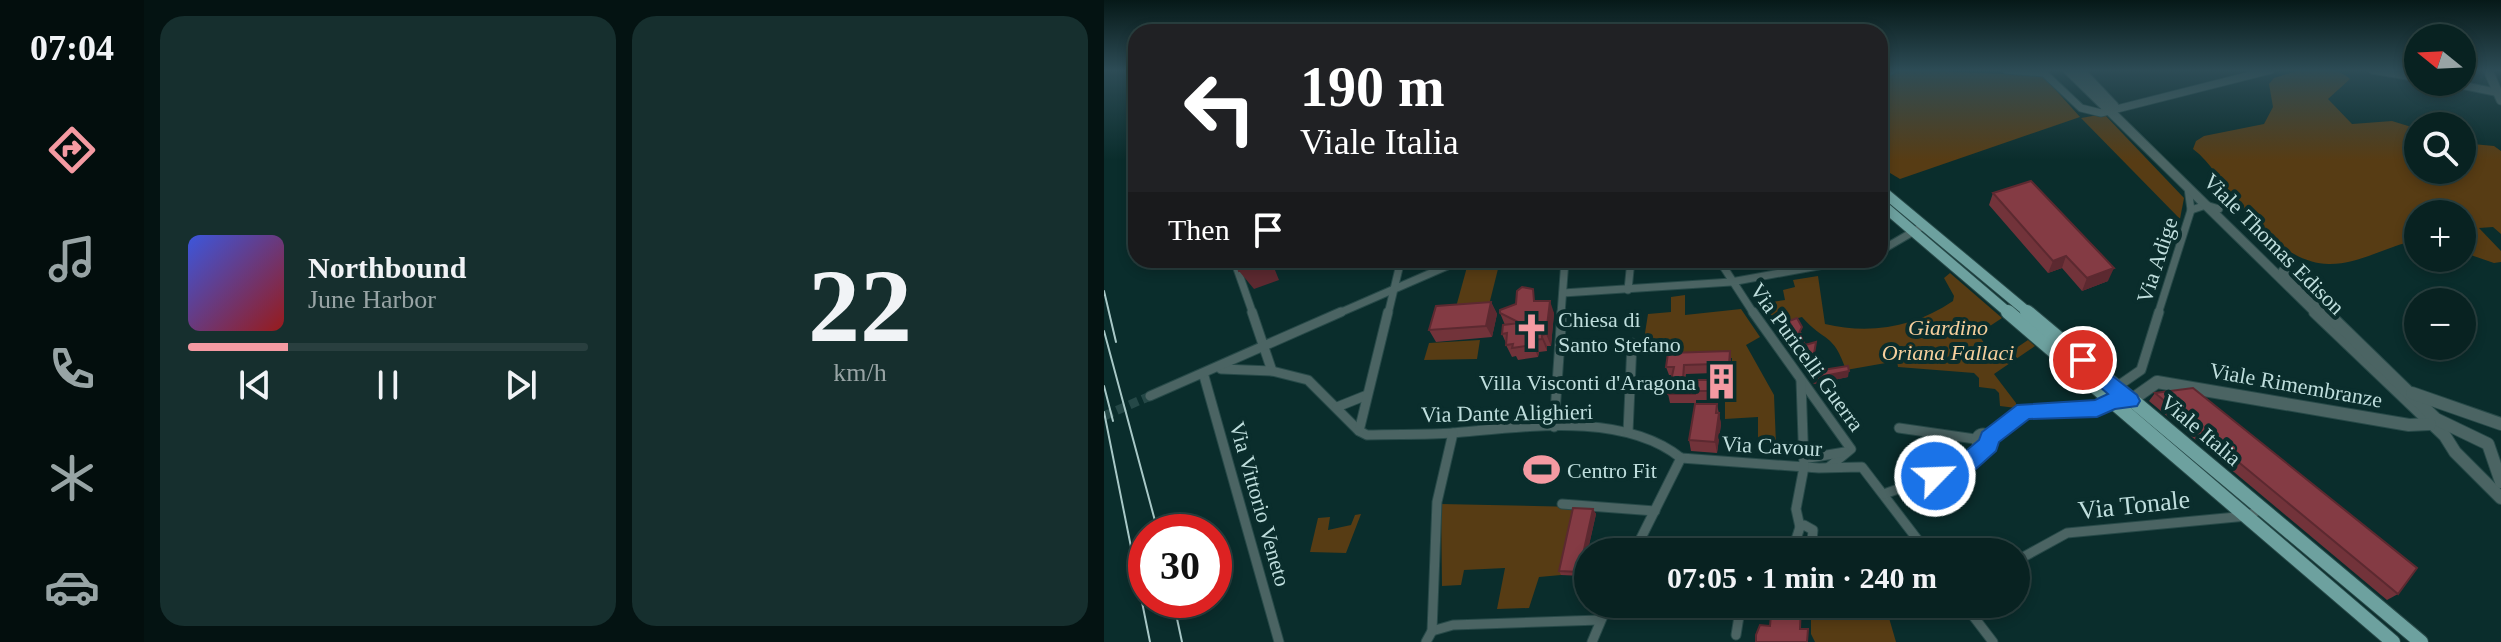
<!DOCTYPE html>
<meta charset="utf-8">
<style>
body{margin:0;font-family:"Times New Roman",serif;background:#162f2e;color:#f1f3f6;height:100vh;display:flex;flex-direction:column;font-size:30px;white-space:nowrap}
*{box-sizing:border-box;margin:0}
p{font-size:26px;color:#98a4a5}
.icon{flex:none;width:44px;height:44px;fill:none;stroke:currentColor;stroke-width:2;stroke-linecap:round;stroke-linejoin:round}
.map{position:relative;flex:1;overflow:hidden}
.details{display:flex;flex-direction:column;gap:16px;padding:16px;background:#041312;width:960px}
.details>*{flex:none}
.guide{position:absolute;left:24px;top:24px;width:760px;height:244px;border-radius:24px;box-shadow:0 4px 12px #0003,0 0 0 2px #293f3f;background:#202124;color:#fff;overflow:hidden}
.needle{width:52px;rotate:288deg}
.buttons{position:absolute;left:1300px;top:24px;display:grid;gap:16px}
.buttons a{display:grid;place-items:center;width:72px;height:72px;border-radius:50%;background:#082221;box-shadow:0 4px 12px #0003,0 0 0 2px #293f3f;font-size:40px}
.speed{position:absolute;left:24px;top:514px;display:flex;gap:16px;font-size:40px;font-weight:700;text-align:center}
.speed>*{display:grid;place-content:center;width:104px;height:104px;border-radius:50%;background:#082221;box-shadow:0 4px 12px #0003,0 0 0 2px #293f3f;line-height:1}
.speed .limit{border:12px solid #d22;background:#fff;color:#111}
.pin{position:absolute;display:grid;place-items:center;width:68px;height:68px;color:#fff;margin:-34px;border:4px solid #fff;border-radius:50%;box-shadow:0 2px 8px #0007}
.me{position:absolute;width:88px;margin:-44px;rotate:66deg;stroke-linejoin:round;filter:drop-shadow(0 0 6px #0008)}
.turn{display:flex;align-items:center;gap:28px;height:168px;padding:0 40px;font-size:36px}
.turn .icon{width:104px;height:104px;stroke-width:2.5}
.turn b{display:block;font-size:56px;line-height:68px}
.then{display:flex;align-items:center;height:76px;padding:0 40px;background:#0003;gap:16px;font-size:30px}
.details .card{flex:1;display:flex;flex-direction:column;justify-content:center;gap:12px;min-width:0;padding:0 28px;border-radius:24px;background:#162f2e}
.details .dial{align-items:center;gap:0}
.dial b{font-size:104px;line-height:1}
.song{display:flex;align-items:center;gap:24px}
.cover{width:96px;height:96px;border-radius:12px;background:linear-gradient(135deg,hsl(230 70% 55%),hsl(0 70% 35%))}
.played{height:8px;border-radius:4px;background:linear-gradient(90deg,#f49aa2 25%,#293f3f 25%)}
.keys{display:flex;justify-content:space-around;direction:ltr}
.details .tiles{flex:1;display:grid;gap:16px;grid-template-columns:repeat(2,1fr)}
.trip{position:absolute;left:470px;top:538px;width:456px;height:80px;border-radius:40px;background:#082221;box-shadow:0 4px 12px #0003,0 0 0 2px #293f3f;font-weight:700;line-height:80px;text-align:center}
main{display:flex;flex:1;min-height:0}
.tab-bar{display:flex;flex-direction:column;width:144px;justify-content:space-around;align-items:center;background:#030e0d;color:#98a4a5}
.tab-bar .icon{width:56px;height:56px}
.tab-bar .active{color:#f49aa2}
.tab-bar b{font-size:36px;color:#f1f3f6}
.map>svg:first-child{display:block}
.green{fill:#573c14}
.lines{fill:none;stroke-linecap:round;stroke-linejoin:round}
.minor-tunnel{stroke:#254847;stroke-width:9;stroke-dasharray:9 5;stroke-linecap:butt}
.minor-far1-casing{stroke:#274948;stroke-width:9}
.minor-casing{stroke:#274948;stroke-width:11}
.tertiary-far1-casing{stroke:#274948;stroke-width:11}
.tertiary-casing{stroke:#274948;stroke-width:14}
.primary-far1-casing{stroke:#274948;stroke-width:12}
.primary-casing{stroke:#274948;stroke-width:16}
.minor-far1{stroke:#4b6463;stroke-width:7}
.minor{stroke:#4b6463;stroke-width:9}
.tertiary-far1{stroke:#4b6463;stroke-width:9}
.tertiary{stroke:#4b6463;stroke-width:12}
.primary-far1{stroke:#6da19f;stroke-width:10}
.primary{stroke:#6da19f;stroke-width:14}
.rail{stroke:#a8c8c7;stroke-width:2}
.wall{fill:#72333a;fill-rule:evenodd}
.shaded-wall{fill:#5c2930}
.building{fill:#843b44;stroke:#5c2930;stroke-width:2;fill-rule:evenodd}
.route{fill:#1a73e8;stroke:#114b97;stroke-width:2}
.labels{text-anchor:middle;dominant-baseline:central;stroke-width:8;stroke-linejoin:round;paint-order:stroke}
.street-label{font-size:22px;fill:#bfdedd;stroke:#0a2d2c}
.poi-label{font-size:22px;fill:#bfdedd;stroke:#0a2d2c;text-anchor:start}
.park-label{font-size:22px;font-style:italic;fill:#f6cf9d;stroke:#0a2d2c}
.near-street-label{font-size:26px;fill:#bfdedd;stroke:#0a2d2c}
</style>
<main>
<nav class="tab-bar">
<b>07:04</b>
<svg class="icon active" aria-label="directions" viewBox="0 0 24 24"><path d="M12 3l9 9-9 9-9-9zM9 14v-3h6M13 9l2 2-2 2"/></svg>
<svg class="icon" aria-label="music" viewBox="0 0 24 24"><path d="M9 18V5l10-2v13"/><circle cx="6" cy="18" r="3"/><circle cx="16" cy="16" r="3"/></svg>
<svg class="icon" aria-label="phone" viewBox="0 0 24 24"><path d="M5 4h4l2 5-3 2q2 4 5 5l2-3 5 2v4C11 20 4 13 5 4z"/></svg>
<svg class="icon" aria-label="climate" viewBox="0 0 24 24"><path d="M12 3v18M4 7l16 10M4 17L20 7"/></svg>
<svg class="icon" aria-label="car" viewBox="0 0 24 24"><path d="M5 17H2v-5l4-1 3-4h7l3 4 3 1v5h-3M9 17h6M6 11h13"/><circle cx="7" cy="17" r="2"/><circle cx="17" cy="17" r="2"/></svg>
</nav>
<section class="details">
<div class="tiles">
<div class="card">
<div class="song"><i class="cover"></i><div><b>Northbound</b><p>June Harbor</p></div></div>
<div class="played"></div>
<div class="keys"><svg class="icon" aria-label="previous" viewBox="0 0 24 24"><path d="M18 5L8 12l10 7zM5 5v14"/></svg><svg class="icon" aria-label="pause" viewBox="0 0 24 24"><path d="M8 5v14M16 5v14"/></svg><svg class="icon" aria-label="next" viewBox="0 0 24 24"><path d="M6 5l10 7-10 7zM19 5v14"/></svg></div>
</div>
<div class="card dial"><b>22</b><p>km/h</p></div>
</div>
</section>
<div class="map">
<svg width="1397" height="642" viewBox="0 0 1397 642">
<rect width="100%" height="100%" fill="#0a2d2c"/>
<g class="green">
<path d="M797 70 932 75 941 78 976 117 796 179 776 167V80Z"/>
<path d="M1196 70C1214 70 1233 66 1246 79L1224 99 1248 124 1288 121 1314 129V170H1358V143L1390 146 1397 151V234L1389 227 1375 228 1397 251V262L1390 263 1358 252V214H1314V240C1284 245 1257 264 1226 264 1190 265 1152 228 1131 201 1117 184 1108 163 1089 149L1092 141 1100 136 1160 124 1169 107 1165 84 1170 78Z"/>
<path d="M1000 114 1080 198 1076 219 977 118Z"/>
<path d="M395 265 385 305 352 307 363 267Z"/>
<path d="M846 273 898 318 877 332 876 337 889 356 899 357 924 340 931 346 890 374 912 403V408L896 406 895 393 891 389 875 387V378L870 373 794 367 793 361 742 370C729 332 721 343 698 317L672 324 656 304 681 300 679 290 691 287 689 280 714 276 721 324C766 335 811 327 849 301L850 296 840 278Z"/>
<path d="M581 295V315L637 309 656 337 642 345 670 395 672 444 654 443V417L621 419V402H627L628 358 566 359V347L539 346 544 314 567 312V297Z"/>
<path d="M376 340 373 359 320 360 325 343Z"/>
<path d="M337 504 474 507 457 575 435 577 425 608 393 609 401 568 360 570 357 585 338 586Z"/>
<path d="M257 514 242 553 206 552 214 518 226 517 224 530 247 525 251 515Z"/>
<path d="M707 604H781L792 642H711L707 634Z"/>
</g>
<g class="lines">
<path class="minor-tunnel" d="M0 416 46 396"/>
<defs>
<g id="minor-far1">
<path d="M902 70 940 73 977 108 997 113 1167 70"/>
<path d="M1268 70 1314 78"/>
<path d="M1342 82 1396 93"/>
<path d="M1087 210 1102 205 1115 209"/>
<path d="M776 251 819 226"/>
<path d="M130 260 149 314"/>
<path d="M615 260 650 314"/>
<path d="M524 290 527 260"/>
<path d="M459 293 627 282 747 260"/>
<path d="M233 314 357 260"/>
<path d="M284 314 297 260"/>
<path d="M457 314 461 260"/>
<path d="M1054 314 1087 210 1084 188"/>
</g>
<g id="minor">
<path d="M148 312 168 371"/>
<path d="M649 312 747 449 725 467"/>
<path d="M117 369 168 371 204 380 255 431 263 435C292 434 321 435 349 433 419 427 519 411 577 458"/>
<path d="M100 376 175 642"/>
<path d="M1011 388 1037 370 1055 312"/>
<path d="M46 396 237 312"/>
<path d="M233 407 263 395"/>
<path d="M450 427 458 312"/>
<path d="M795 428 871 439"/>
<path d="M255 431 284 312"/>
<path d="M524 432 528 343"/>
<circle cx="879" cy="440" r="7"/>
<path d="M885 438 920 411 993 409 1008 401"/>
<path d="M700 455 705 458 741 452"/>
<path d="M577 458 715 468 758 467 823 552"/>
<path d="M780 494 856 467 879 447"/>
<path d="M458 504 551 511"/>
<path d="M696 527 692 509 700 467 697 381"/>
<path d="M530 552 577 458"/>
<path d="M688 552 696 527 700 525 709 530 707 552"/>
<path d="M912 561 963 533 1143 516 1157 509"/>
<path d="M860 604 889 642"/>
<path d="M328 631 349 625 496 620"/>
<path d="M632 635 637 604"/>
<path d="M322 642 328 631 333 502 349 433"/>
<path d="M488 642 504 604"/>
</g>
<g id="tertiary-far1">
<path d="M964 70 1213 314"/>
<path d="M976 70 1010 106"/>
<path d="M1384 70 1397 100"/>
<path d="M776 75 787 70"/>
<path d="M1179 271 1224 314"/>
</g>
<g id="tertiary">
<path d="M1211 312 1341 436 1351 452 1397 498"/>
<path d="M1222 312 1332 419 1384 444 1397 482"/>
<path d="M1308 393 1397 424"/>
<path d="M1021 401H1026L1053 382 1305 425 1326 424"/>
</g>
<g id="primary-far1">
<path d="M776 189 926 314"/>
<path d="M776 203 906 314"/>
</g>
<g id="primary">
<path d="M904 312 1289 642"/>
<path d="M923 312 1317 642"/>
</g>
</defs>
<use href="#minor-far1" class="minor-far1-casing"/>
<use href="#minor" class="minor-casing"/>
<use href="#tertiary-far1" class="tertiary-far1-casing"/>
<use href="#tertiary" class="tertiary-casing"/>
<use href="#primary-far1" class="primary-far1-casing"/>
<use href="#primary" class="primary-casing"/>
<use href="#minor-far1" class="minor-far1"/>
<use href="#minor" class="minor"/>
<use href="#tertiary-far1" class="tertiary-far1"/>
<use href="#tertiary" class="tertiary"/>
<use href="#primary-far1" class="primary-far1"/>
<use href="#primary" class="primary"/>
<g class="rail">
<path d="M0 291 12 342"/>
<path d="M0 331 54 532"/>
<path d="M0 386 9 421"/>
<path d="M0 412 46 642"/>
<path d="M69 600 78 642"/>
</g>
</g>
<g class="wall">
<path d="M889 193 1004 281 978 291 958 268 944 273 885 205Z"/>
<path d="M434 301 450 313 447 346H443V351L435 352 434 357 414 360 412 356 408 357 402 345V343L398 334 401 325 396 313Z"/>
<path d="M387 302 393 314 388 337 332 342 325 330Z"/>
<path d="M685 321 698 333 696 336 701 345 712 342 710 355 719 370 744 377 710 384 680 338V332L686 330Z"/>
<path d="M626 351 627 359 624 400H592V403H566L564 394 568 375H565L562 367ZM610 373 609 380H581L582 374Z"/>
<path d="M1051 393 1294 594 1283 600 1045 401Z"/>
<path d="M613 404 617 424 613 453 587 451 585 440Z"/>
<path d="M489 509 492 514 478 576 457 575 455 571Z"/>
</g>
<g class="shaded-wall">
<path d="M962 256 958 268 944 273 949 261Z"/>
<path d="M160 260H163L171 270 175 280 150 289 135 271Z"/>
<path d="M1010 268 1004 281 978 291 983 278Z"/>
<path d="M446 301 450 313 447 346 442 334Z"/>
<path d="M387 302 393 314 388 337 382 326Z"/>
<path d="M438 335 443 346V351L438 339Z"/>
<path d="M429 340 435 352 434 357 429 345Z"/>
<path d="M626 351 627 359 624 400 623 391Z"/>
<path d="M745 371 744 377 710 384V378Z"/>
<path d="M615 413 617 424 613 453 611 442Z"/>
<path d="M489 509 492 514 478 576 475 572Z"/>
</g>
<g class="building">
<path d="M927 181 1010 268 983 278 962 256 949 261 889 193Z"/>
<path d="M137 260H160V262L135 271 132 262Z"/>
<path d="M418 287 429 289 430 301H446L442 334 438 335V339L429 340V345L408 348 409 344 402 345 403 333 398 334 399 325 416 323 396 313V310L412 304 413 291Z"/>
<path d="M387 302 382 326 325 330 332 306Z"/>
<path d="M693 318 698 327 695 333 701 345 712 342 710 354 719 370 744 366 745 371 710 378 680 332 689 329 685 321Z"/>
<path d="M626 351 623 391H591V394H564L570 367H562L564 353ZM611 364 609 380H579L580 365Z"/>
<path d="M1089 388 1313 568 1294 594 1051 393Z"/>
<path d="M591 404H613L612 413H615L611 442 585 440Z"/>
<path d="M469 508 489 509 475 572 455 571Z"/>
<path d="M668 604H697L696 629H704L703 642H652V635L656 625 666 626Z"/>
</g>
<linearGradient id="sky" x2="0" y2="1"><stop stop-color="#061918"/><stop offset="0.44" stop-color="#2d4c56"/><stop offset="1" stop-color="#2d4c56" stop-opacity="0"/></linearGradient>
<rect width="1397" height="160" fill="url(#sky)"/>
<path class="route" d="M979 353 1033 395 1036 401 1033 406 1011 409 993 417 925 419 895 442 892 451 872 469 831 485 824 483 820 476 824 469 857 455 875 440 878 432 913 405 991 400 1004 394 972 366 969 360 972 355Z"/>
<defs>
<symbol id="church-bare" viewBox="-9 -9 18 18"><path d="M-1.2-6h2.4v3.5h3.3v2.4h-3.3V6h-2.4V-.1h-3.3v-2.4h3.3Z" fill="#f49aa2" stroke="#0a2d2c" stroke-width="2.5" paint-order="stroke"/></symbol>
<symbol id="building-bare" viewBox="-9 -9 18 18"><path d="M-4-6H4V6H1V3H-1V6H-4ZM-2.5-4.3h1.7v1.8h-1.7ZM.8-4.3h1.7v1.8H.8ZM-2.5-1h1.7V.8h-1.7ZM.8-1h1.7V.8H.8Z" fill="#f49aa2" stroke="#0a2d2c" stroke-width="2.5" paint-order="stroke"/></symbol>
<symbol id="stadium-bare" viewBox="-9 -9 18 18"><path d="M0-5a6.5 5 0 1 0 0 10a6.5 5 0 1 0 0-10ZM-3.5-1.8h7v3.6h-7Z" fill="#f49aa2" stroke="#0a2d2c" stroke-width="2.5" paint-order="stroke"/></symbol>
</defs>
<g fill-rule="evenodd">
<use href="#church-bare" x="402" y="306" width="51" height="51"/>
<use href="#building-bare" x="592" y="356" width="51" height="51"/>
<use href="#stadium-bare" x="412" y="444" width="51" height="51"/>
</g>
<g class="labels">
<g class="street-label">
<text transform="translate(1170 244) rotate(45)">Viale Thomas Edison</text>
<text transform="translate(1053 260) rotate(-72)">Via Adige</text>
<text transform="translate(703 357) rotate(54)">Via Puricelli Guerra</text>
<text transform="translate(1192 385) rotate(10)">Viale Rimembranze</text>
<text transform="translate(403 413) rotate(-1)">Via Dante Alighieri</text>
<text transform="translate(1097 430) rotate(40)">Viale Italia</text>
<text transform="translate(668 446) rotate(3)">Via Cavour</text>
<text transform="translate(156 504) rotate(74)">Via Vittorio Veneto</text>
</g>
<g class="poi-label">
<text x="454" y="319">Chiesa di<tspan x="454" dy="25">Santo Stefano</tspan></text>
<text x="592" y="382" text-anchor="end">Villa Visconti d'Aragona</text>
<text x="463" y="470">Centro Fit</text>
</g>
<g class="park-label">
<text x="844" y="327">Giardino<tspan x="844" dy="25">Oriana Fallaci</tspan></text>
</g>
<g class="near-street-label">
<text transform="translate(1030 505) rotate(-6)">Via Tonale</text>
</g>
</g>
</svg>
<div class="buttons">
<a><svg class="needle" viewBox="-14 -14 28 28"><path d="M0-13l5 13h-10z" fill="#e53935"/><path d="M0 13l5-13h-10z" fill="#98a4a5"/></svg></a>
<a><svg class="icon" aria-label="search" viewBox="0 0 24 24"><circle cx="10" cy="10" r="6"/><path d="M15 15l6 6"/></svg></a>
<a>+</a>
<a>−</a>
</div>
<div class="speed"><div class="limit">30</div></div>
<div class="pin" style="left:979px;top:360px;background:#d93025"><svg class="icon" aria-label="arrive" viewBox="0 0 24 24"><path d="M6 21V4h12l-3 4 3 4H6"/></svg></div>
<svg class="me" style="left:831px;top:476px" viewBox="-20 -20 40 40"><circle r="17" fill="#1a73e8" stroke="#fff" stroke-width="3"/><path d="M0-11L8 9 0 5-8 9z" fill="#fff"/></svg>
<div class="trip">07:05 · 1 min · 240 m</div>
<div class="guide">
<div class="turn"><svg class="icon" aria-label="left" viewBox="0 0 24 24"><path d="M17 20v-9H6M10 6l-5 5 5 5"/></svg><div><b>190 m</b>Viale Italia</div></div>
<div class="then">Then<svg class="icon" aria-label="arrive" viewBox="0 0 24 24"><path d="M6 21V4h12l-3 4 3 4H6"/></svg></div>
</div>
</div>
</main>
